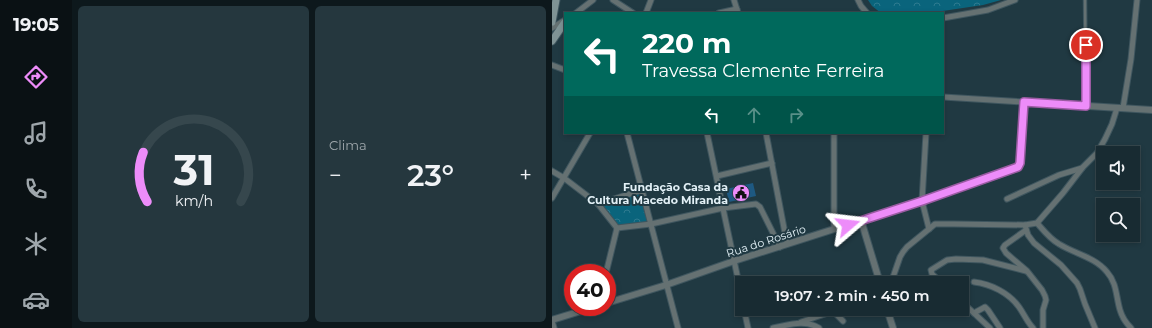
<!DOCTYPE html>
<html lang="pt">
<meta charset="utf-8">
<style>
body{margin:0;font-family:Montserrat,sans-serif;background:#25373e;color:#f1f3f6;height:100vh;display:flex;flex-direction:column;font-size:15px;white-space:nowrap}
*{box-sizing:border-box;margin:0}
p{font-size:13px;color:#9fa7ac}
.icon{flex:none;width:22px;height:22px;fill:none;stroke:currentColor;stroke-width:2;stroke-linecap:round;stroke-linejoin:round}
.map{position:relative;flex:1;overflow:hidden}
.side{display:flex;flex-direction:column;gap:6px;padding:6px;background:#0d181c;width:480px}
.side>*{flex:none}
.banner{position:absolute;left:12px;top:12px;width:380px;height:122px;border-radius:0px;box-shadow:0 2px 6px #0003,0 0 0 1px #36474d;background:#00695c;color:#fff;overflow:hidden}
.buttons{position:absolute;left:544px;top:146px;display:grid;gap:8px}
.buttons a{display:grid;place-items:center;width:44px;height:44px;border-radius:0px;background:#182b32;box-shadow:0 2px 6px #0003,0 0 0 1px #36474d;font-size:20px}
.speed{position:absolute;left:12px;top:264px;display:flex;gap:8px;font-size:20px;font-weight:700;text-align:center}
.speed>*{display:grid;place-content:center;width:52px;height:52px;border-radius:50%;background:#182b32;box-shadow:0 2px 6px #0003,0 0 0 1px #36474d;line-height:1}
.speed .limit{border:6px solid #d22;background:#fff;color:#111}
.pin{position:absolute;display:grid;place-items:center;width:34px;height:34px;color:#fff;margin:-17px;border:2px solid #fff;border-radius:50%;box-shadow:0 1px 4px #0007}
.me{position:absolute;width:44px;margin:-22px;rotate:73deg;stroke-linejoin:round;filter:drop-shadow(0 0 3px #0008)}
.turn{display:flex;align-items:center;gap:14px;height:84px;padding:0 12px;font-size:18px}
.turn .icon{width:52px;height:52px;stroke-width:2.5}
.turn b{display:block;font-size:28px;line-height:34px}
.lanes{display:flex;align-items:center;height:38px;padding:0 12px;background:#0003;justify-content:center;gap:20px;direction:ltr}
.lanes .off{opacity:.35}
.big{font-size:30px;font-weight:600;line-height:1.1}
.side .widget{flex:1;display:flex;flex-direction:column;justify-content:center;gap:6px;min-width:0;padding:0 14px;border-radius:6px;background:#25373e}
.side .dial{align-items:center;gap:0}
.dial svg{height:104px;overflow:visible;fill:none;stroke:#36474d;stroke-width:7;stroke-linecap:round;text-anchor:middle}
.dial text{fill:#f1f3f6;stroke:none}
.heat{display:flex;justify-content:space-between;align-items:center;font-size:22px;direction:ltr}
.side .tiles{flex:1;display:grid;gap:6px;grid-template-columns:repeat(2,1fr)}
.trip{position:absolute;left:183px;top:276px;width:234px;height:40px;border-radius:0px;background:#182b32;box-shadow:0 2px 6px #0003,0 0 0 1px #36474d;font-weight:600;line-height:40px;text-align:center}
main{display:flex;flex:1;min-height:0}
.dock{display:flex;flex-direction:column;width:72px;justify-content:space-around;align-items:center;background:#0a1114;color:#9fa7ac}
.dock .icon{width:28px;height:28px}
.dock .current{color:#ed8cf9}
.dock b{font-size:18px;color:#f1f3f6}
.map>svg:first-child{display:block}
.park{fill:url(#park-crowns)}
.building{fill:#1e5982}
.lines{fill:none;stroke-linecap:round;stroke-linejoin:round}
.service-casing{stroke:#3f565f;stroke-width:4.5}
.minor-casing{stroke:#3f565f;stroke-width:7}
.tertiary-casing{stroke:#3f565f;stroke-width:8}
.secondary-casing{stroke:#3f565f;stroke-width:9}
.service{stroke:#657172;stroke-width:2.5}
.minor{stroke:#657172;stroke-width:5}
.tertiary{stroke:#657172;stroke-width:6}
.secondary{stroke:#7f9395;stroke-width:7}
.route-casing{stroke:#9a5ba2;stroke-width:10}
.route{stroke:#ed8cf9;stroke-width:7}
.labels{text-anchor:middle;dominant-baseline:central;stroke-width:4;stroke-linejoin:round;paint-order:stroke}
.poi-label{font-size:11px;font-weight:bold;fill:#e2f0f6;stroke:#203942;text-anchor:end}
.street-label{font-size:11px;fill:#e2f0f6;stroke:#203942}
</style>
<main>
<nav class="dock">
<b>19:05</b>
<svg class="icon current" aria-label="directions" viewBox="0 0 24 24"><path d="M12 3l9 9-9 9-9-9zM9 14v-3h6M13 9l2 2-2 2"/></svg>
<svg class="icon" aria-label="music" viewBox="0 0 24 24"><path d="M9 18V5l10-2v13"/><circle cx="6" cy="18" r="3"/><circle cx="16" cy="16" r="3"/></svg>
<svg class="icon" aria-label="phone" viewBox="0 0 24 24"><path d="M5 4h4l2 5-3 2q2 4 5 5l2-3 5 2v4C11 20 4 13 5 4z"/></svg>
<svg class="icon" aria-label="climate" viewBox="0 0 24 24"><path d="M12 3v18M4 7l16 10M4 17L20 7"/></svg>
<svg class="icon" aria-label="car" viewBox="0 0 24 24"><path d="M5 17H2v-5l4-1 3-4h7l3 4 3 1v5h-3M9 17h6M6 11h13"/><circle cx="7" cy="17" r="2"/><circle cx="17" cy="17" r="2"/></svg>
</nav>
<section class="side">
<div class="tiles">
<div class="widget dial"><svg viewBox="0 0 100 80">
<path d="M14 69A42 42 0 1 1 86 69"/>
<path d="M14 69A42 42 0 0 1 11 31" stroke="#ed8cf9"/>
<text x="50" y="56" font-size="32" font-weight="700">31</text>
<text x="50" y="72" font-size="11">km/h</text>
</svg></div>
<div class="widget"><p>Clima</p>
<div class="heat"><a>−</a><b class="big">23°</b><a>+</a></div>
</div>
</div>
</section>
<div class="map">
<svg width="600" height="328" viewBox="0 0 600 328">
<defs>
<pattern id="park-crowns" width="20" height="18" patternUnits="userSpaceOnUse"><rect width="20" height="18" fill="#0a647c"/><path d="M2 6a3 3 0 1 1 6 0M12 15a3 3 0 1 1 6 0" fill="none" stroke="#2d7a8f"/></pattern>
</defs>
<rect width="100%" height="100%" fill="#203942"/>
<g class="park">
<path d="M316 0H449L431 5 377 13H329L320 6Z"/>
<path d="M87 192 96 222 67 226 50 205Z"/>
</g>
<path class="building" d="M201 183 204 196 177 202 174 189Z"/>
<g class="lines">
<defs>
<path id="service" d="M533 0 534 105"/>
<g id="minor">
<path d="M61 0 81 13"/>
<path d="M182 0 186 13"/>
<path d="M306 0 309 6 315 13"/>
<path d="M24 13 41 0"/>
<path d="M94 13 99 0"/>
<path d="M167 13 185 9"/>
<path d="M391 18 436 10 463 0"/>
<path d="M0 28 13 20"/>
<path d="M0 65 13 70"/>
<path d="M391 97 472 102"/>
<path d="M571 108 579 59 585 0"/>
<path d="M75 133 126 328"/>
<path d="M155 133 190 298"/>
<path d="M214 133 235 244"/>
<path d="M282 133V229"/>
<path d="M374 133 370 201 377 229"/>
<path d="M0 171 12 178 46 204 65 228"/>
<path d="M165 176 220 163"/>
<path d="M0 198 38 133"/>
<path d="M455 199 507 175 530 168"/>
<path d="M46 204 90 190"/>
<path d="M485 223C492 231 498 239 507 244 523 254 543 257 555 272 565 283 564 297 568 310 570 317 574 323 579 328"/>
<path d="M473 225 476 235 482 243 509 265 525 283 528 289 533 304 543 328"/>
<path d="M65 228 99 224 171 208 204 204 208 207 228 247"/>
<path d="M474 230 453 245 451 248 454 253 475 271 490 290 493 296 494 300 491 310V328"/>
<path d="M54 273 65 228"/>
<path d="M422 282C439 284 457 293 467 307 472 314 475 322 481 328"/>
<path d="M339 283 348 257 351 252 355 247 377 229 383 224H402L473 225 485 223 511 193 531 167 545 153 553 139 560 124 565 108"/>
<path d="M390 283 380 274 379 270 395 260 404 259 431 260 474 271"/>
<path d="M410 302 438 328"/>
<path d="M192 309 196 328"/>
<path d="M422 313 433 307 436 310 448 328"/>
<path d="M0 321 2 328"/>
<path d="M249 322 279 312 284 314 291 321"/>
<path d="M221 328C237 325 252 319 267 328"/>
</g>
<g id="tertiary">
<path d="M309 220 328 283"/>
<path d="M55 303 114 285 182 261 370 201 463 169 467 166 468 163 472 102 600 110"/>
<path d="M335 309 341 328"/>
<path d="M0 320 42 307"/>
</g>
<g id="secondary">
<path d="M0 22 4 0"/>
<path d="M0 41 13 22"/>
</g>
</defs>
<use href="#service" class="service-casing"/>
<use href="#minor" class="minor-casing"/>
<use href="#tertiary" class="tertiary-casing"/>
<use href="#secondary" class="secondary-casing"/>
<use href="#service" class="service"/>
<use href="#minor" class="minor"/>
<use href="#tertiary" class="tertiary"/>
<use href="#secondary" class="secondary"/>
</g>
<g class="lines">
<defs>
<path id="route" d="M296 225 370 201 466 167 468 163 472 102 534 106V45"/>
</defs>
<use href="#route" class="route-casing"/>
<use href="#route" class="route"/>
</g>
<defs>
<symbol id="civic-disc" viewBox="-11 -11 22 22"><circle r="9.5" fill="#ed8cf9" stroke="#203942"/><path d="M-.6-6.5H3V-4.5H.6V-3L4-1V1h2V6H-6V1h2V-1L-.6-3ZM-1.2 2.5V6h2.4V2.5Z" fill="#111"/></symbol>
</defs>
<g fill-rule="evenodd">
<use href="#civic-disc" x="179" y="183" width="20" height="20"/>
</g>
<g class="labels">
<g class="poi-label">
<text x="176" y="187">Fundação Casa da<tspan x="176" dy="13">Cultura Macedo Miranda</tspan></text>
</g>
<g class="street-label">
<text transform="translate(214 241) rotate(-18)">Rua do Rosário</text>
</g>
</g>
</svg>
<div class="buttons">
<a><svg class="icon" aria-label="sound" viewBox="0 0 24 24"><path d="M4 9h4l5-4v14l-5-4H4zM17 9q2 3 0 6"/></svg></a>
<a><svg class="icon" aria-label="search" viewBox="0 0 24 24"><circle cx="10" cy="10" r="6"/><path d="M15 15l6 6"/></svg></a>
</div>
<div class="speed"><div class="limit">40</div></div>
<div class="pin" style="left:534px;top:45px;background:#d93025"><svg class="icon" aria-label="arrive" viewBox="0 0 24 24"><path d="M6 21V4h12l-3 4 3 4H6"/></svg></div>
<svg class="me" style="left:296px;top:225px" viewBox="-20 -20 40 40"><path d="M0-17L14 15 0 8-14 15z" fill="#ed8cf9" stroke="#fff" stroke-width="4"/></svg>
<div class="trip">19:07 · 2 min · 450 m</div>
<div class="banner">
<div class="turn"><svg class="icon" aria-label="left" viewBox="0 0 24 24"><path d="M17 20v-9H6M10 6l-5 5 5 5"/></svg><div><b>220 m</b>Travessa Clemente Ferreira</div></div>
<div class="lanes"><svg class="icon" aria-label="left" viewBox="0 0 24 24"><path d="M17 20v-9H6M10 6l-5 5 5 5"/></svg><svg class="icon off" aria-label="ahead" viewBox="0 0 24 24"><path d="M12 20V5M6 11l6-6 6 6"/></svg><svg class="icon off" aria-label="right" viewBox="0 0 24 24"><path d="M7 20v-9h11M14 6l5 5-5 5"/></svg></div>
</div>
</div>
</main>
